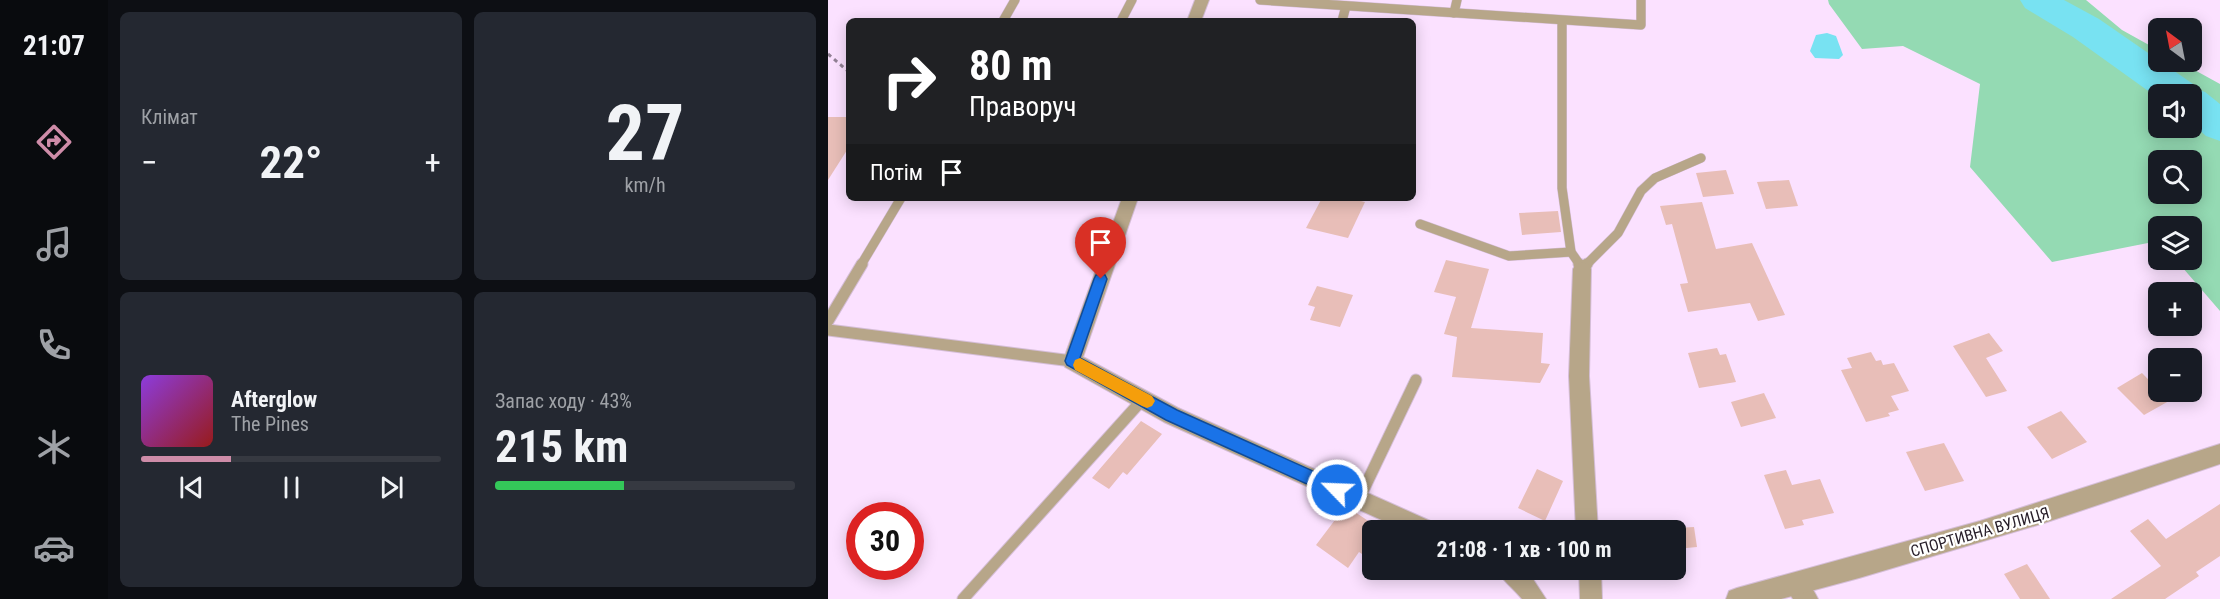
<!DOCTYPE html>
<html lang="uk">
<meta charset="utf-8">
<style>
body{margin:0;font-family:"Roboto Condensed",sans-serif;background:#242831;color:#f1f3f6;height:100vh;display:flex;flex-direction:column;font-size:22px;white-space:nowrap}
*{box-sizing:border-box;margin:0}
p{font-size:20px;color:#9ea1a6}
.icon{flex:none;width:33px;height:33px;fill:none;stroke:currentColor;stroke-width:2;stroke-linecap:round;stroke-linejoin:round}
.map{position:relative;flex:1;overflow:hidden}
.sheet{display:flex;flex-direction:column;gap:12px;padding:12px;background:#0d0f14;width:720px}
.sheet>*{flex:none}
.hud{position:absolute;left:18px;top:18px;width:570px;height:183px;border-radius:9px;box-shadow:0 3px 15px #0003;background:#202124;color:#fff;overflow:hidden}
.needle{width:39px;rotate:328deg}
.tools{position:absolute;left:1320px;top:18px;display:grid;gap:12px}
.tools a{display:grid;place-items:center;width:54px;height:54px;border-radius:9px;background:#171b24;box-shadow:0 3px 15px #0003;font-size:30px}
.speed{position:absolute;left:18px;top:502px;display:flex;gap:12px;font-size:30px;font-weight:700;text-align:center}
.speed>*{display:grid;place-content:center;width:78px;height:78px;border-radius:50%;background:#171b24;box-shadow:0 3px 15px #0003;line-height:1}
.speed .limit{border:9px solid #d22;background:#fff;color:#111}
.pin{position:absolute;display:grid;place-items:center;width:51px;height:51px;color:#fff;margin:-62px -26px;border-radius:50% 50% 50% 0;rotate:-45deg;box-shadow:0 0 6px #0007}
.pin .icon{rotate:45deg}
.me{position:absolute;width:66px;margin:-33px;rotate:294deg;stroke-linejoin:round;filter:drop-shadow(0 0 4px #0008)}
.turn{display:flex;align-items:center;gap:21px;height:126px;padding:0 24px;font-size:27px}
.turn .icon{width:78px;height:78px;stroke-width:2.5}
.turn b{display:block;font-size:42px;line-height:51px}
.then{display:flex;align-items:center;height:57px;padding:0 24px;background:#0003;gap:12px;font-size:22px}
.big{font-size:45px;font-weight:700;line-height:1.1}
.sheet .tile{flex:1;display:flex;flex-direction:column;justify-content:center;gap:9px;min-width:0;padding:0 21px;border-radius:9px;background:#242831}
.sheet .dial{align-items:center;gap:0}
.dial b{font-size:78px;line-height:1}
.song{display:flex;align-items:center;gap:18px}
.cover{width:72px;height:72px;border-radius:9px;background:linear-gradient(135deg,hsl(270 70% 55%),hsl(0 70% 35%))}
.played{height:6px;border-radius:3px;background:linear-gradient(90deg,#ce8ca8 30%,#363941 30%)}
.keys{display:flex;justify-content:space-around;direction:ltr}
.heat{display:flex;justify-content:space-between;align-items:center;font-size:33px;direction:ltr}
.charge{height:9px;border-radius:4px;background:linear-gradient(90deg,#34c759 43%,#363941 0)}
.sheet .tiles{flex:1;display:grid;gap:12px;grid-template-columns:repeat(2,1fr)}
.trip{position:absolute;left:534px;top:520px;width:324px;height:60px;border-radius:9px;background:#171b24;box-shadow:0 3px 15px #0003;font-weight:700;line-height:60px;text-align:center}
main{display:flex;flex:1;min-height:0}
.menu{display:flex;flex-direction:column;width:108px;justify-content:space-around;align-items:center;background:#090b0e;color:#9ea1a6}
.menu .icon{width:42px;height:42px}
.menu .selected{color:#ce8ca8}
.menu b{font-size:27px;color:#f1f3f6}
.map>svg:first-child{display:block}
.green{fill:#94dab3;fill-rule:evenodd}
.water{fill:#78e2f2}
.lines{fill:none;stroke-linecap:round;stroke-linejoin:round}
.river{fill:#78e2f2;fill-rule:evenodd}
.building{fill:#e8beb8}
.service-far1-casing{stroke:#d5bed8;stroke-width:10}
.service-casing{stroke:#d5bed8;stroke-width:13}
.minor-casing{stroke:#d5bed8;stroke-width:2}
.tertiary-casing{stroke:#d5bed8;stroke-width:2}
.path{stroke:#928195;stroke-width:3;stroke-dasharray:4 4;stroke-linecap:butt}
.service-far1{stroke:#b7a689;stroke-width:9}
.service{stroke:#b7a689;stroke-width:11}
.minor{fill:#b7a689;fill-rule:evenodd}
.tertiary{fill:#b7a689;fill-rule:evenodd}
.route{fill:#1a73e8;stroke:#114b97;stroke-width:1.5}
.slow{fill:#f59e0b}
.labels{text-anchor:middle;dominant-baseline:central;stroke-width:4.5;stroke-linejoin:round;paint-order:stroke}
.street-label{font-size:16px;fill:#261d28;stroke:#fff}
</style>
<main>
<nav class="menu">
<b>21:07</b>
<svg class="icon selected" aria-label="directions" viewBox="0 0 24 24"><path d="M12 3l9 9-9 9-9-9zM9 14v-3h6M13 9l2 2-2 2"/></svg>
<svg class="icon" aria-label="music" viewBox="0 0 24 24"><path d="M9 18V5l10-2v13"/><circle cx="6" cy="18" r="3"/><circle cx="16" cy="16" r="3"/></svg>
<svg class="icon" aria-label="phone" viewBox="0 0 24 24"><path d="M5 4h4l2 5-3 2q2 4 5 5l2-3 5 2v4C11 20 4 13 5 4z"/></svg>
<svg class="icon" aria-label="climate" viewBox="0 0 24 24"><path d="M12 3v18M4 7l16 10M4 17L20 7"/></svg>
<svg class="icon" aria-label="car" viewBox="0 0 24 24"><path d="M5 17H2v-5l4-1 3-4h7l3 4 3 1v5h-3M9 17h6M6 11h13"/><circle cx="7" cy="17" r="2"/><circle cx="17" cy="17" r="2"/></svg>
</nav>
<section class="sheet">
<div class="tiles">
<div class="tile"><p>Клімат</p>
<div class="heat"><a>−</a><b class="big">22°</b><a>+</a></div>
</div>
<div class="tile dial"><b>27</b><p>km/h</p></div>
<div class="tile">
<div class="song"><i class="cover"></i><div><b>Afterglow</b><p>The Pines</p></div></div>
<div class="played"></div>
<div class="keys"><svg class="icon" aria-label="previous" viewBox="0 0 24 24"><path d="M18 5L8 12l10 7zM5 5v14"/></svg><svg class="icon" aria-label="pause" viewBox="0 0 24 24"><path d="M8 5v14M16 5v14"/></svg><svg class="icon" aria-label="next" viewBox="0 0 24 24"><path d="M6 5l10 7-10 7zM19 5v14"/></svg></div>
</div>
<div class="tile"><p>Запас ходу · 43%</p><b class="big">215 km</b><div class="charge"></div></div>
</div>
</section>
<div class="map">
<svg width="1392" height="599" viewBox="0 0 1392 599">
<rect width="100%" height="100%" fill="#fbe1ff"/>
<path class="green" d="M1000 0H1258L1294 30 1330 50V62H1352L1392 84V311L1348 260H1364V226H1330V241L1224 262 1142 167 1152 84 1075 46 1034 49 1001 4ZM1364 94V128H1330V94ZM1364 160V194H1330V160Z"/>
<path class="water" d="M999 33 1008 36 1015 55 1011 59 987 58 982 51 988 35Z"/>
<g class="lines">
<path class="river" d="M1192 0H1236L1271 19 1365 84 1368 89 1377 92 1392 104V141L1378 136 1364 123V94H1330V98L1245 37 1197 8Z"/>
</g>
<g class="building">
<path d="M0 117H21V147L0 180Z"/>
<path d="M898 170 906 194 875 197 868 173Z"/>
<path d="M961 180 970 206 938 209 929 182Z"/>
<path d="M494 198H521L537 202 520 238 478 228Z"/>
<path d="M874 202 888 249 924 243 957 315 930 321 922 303 860 312 852 284 860 283 844 224 838 225 832 206Z"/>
<path d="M730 211 733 232 694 235 691 213Z"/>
<path d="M618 260 661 269 643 328 715 333 713 363 722 364 712 383 624 377 629 337 616 334 628 297 606 292Z"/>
<path d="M489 286 525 295 512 327 482 320 487 307 480 305Z"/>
<path d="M1161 333 1175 351 1158 358 1179 391 1158 397 1125 346Z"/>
<path d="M889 348 892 355 898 354 908 382 871 388 860 353Z"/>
<path d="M1043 352 1048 361 1053 360 1055 365 1066 363 1081 391 1063 396 1071 410 1060 413 1062 416 1038 422 1013 370 1024 368 1019 358Z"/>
<path d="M1314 373 1341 401 1316 415 1289 388Z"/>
<path d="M936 393 948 418 913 427 903 402Z"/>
<path d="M1233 411 1259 442 1224 459 1199 427Z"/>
<path d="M313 421 334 434 299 475 295 472 281 489 264 478Z"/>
<path d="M1116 443 1136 481 1097 491 1078 452Z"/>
<path d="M709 469 735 481 717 521 690 508Z"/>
<path d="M958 470 964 485 992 479 1006 513 974 520 976 525 957 529 936 475Z"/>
<path d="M1392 504V556L1368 572 1371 576 1337 599H1283L1333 566 1302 531 1320 519 1338 539Z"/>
<path d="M513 512 522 518 527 512 552 529 544 531V540L534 554 531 552 520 568 488 545Z"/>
<path d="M866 527 869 547 848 549V528Z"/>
<path d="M1199 564 1222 599H1192L1176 574Z"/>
</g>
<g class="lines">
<defs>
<g id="service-far1">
<path d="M432 0 813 25V0"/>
<path d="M626 13 629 0"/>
<path d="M175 21 187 0"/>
<path d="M293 21 304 0"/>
<path d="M514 21 518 6"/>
<path d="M734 21V188L743 252 752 265"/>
<path d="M592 224 681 256 743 252"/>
<path d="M33 265 73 198"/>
<path d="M758 265 790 233 813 191 827 178 873 158"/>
</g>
<g id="service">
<path d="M751 264 754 269 759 264"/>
<path d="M0 321 34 264"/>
<path d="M0 330 244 361"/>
<path d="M531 499 588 380"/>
<path d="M135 599 315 399"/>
</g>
<g id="minor">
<path d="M367 0H381L373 21H359Z"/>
<path d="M294 198H310L255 357 350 408 609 524 613 531H578L336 422 237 367 235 361Z"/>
<path d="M754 262 760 264 763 269 761 376 770 531H748L741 376 745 269 748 264Z"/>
<path d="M669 570H699L718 599H694C686 589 673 579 669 570Z"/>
<path d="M751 570H773L774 599H752Z"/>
<path d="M967 574C978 579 985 588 990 599H965L956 585 959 577Z"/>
</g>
<path id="tertiary" d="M1392 444V464L1213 524 1031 578 953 599H898L901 591 909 588 1152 521Z"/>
</defs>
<use href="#service-far1" class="service-far1-casing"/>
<use href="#service" class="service-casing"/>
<use href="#minor" class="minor-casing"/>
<use href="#tertiary" class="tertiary-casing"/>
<path class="path" d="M0 54 21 72"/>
<use href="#service-far1" class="service-far1"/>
<use href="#service" class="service"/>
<use href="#minor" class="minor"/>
<use href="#tertiary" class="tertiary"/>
</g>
<path class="route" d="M273 274 277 275 279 279 252 358 349 410 514 484 517 490 514 495 509 498 503 495 338 420 239 365 237 361 266 279 268 275Z"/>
<path class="slow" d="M252 358 324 396 327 401 324 406 319 408 314 406 247 370 245 365 247 360Z"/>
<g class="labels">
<g class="street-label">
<text transform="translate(1152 532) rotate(-16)">СПОРТИВНА ВУЛИЦЯ</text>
</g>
</g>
</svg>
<div class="tools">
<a><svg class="needle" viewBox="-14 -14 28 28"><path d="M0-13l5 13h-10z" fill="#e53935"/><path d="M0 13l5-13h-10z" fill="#9ea1a6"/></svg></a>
<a><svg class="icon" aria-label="sound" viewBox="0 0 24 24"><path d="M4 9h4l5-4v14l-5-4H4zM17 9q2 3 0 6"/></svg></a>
<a><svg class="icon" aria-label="search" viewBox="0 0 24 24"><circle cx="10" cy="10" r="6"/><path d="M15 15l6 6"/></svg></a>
<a><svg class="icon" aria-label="layers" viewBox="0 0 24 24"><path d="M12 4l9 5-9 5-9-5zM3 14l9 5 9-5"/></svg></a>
<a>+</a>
<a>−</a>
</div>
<div class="speed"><div class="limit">30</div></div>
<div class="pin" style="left:273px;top:279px;background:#d93025"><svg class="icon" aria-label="arrive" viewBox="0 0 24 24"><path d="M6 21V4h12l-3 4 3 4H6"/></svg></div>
<svg class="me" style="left:509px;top:490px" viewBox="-20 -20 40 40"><circle r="17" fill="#1a73e8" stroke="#fff" stroke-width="3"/><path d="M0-11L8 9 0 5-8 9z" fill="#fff"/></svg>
<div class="trip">21:08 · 1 хв · 100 m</div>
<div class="hud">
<div class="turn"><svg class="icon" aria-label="right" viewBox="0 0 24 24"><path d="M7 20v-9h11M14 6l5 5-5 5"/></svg><div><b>80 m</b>Праворуч</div></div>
<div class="then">Потім<svg class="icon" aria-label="arrive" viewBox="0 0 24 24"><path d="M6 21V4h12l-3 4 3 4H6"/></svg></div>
</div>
</div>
</main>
